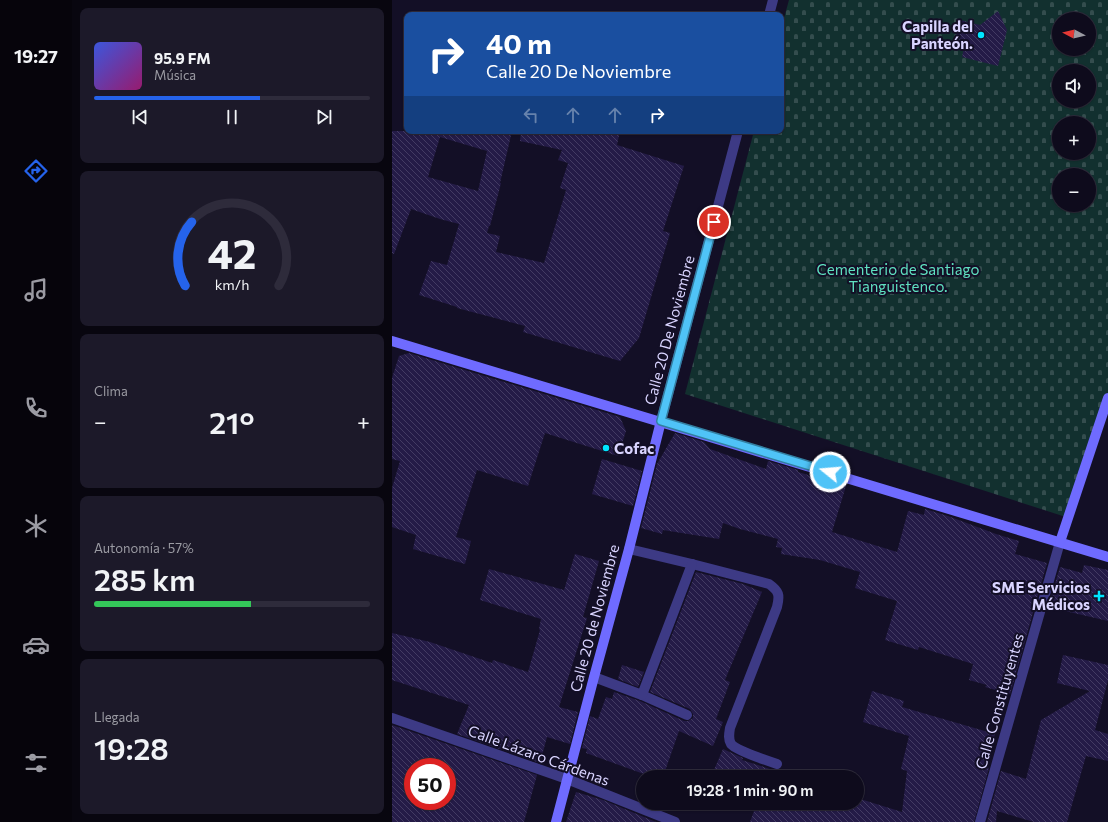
<!DOCTYPE html>
<html lang="es">
<meta charset="utf-8">
<style>
body{margin:0;font-family:Commissioner,sans-serif;background:#1c1929;color:#f1f3f6;height:100vh;display:flex;flex-direction:column;font-size:15px;white-space:nowrap}
*{box-sizing:border-box;margin:0}
p{font-size:13px;color:#9b9ba3}
.icon{flex:none;width:22px;height:22px;fill:none;stroke:currentColor;stroke-width:2;stroke-linecap:round;stroke-linejoin:round}
.map{position:relative;flex:1;overflow:hidden}
.details{display:flex;flex-direction:column;gap:8px;padding:8px;background:#08060f;width:320px}
.details>*{flex:none}
.top-card{position:absolute;left:12px;top:12px;width:380px;height:122px;border-radius:8px;box-shadow:0 1px 3px #0004,0 0 0 1px #2e2b3b;background:#1a4fa0;color:#fff;overflow:hidden}
.needle{width:26px;rotate:277deg}
.controls{position:absolute;left:660px;top:12px;display:grid;gap:8px}
.controls a{display:grid;place-items:center;width:44px;height:44px;border-radius:50%;background:#0e0b1c;box-shadow:0 1px 3px #0004,0 0 0 1px #2e2b3b;font-size:20px}
.speed{position:absolute;left:12px;top:758px;display:flex;gap:8px;font-size:20px;font-weight:700;text-align:center}
.speed>*{display:grid;place-content:center;width:52px;height:52px;border-radius:50%;background:#0e0b1c;box-shadow:0 1px 3px #0004,0 0 0 1px #2e2b3b;line-height:1}
.speed .limit{border:6px solid #d22;background:#fff;color:#111}
.pin{position:absolute;display:grid;place-items:center;width:34px;height:34px;color:#fff;margin:-17px;border:2px solid #fff;border-radius:50%;box-shadow:0 1px 4px #0007}
.me{position:absolute;width:44px;margin:-22px;rotate:287deg;stroke-linejoin:round;filter:drop-shadow(0 0 3px #0008)}
.turn{display:flex;align-items:center;gap:14px;height:84px;padding:0 16px;font-size:18px}
.turn .icon{width:52px;height:52px;stroke-width:2.5}
.turn b{display:block;font-size:28px;line-height:34px}
.lanes{display:flex;align-items:center;height:38px;padding:0 16px;background:#0003;justify-content:center;gap:20px;direction:ltr}
.lanes .off{opacity:.35}
.big{font-size:30px;font-weight:600;line-height:1.1}
.details .tile{flex:1;display:flex;flex-direction:column;justify-content:center;gap:6px;min-width:0;padding:0 14px;border-radius:8px;background:#1c1929}
.details .dial{align-items:center;gap:0}
.dial svg{height:104px;overflow:visible;fill:none;stroke:#2e2b3b;stroke-width:7;stroke-linecap:round;text-anchor:middle}
.dial text{fill:#f1f3f6;stroke:none}
.song{display:flex;align-items:center;gap:12px}
.cover{width:48px;height:48px;border-radius:6px;background:linear-gradient(135deg,hsl(230 70% 55%),hsl(320 70% 35%))}
.played{height:4px;border-radius:2px;background:linear-gradient(90deg,#2563eb 60%,#2e2b3b 60%)}
.keys{display:flex;justify-content:space-around;direction:ltr}
.heat{display:flex;justify-content:space-between;align-items:center;font-size:22px;direction:ltr}
.charge{height:6px;border-radius:3px;background:linear-gradient(90deg,#34c759 57%,#2e2b3b 0)}
.trip{position:absolute;left:244px;top:770px;width:228px;height:40px;border-radius:20px;background:#0e0b1c;box-shadow:0 1px 3px #0004,0 0 0 1px #2e2b3b;font-weight:600;line-height:40px;text-align:center}
main{display:flex;flex:1;min-height:0}
.tab-bar{display:flex;flex-direction:column;width:72px;justify-content:space-around;align-items:center;background:#06040b;color:#9b9ba3}
.tab-bar .icon{width:28px;height:28px}
.tab-bar .current{color:#2563eb}
.tab-bar b{font-size:18px;color:#f1f3f6}
.map>svg:first-child{display:block}
.cemetery{fill:url(#cemetery-stones);fill-rule:evenodd}
.building{fill:url(#building-back-hatch);fill-rule:evenodd}
.lines{fill:none;stroke-linecap:round;stroke-linejoin:round}
.street{stroke:#3d3a85;stroke-width:10}
.secondary{stroke:#6f6bff;stroke-width:10}
.route-casing{stroke:#337fa1;stroke-width:10}
.route{stroke:#4fc3f7;stroke-width:7}
.poi-dot{fill:#00e5ff;stroke:#130f26;stroke-width:1.5}
.labels{text-anchor:middle;dominant-baseline:central;stroke-width:4;stroke-linejoin:round;paint-order:stroke}
.poi-label{font-size:15px;font-weight:bold;fill:#d9d4ff;stroke:#130f26;text-anchor:end}
.park-label{font-size:15px;fill:#5fe0c0;stroke:#130f26}
.street-label{font-size:15px;fill:#d9d4ff;stroke:#130f26}
</style>
<main>
<nav class="tab-bar">
<b>19:27</b>
<svg class="icon current" aria-label="directions" viewBox="0 0 24 24"><path d="M12 3l9 9-9 9-9-9zM9 14v-3h6M13 9l2 2-2 2"/></svg>
<svg class="icon" aria-label="music" viewBox="0 0 24 24"><path d="M9 18V5l10-2v13"/><circle cx="6" cy="18" r="3"/><circle cx="16" cy="16" r="3"/></svg>
<svg class="icon" aria-label="phone" viewBox="0 0 24 24"><path d="M5 4h4l2 5-3 2q2 4 5 5l2-3 5 2v4C11 20 4 13 5 4z"/></svg>
<svg class="icon" aria-label="climate" viewBox="0 0 24 24"><path d="M12 3v18M4 7l16 10M4 17L20 7"/></svg>
<svg class="icon" aria-label="car" viewBox="0 0 24 24"><path d="M5 17H2v-5l4-1 3-4h7l3 4 3 1v5h-3M9 17h6M6 11h13"/><circle cx="7" cy="17" r="2"/><circle cx="17" cy="17" r="2"/></svg>
<svg class="icon" aria-label="filters" viewBox="0 0 24 24"><path d="M4 7h16M4 17h16"/><circle cx="9" cy="7" r="2"/><circle cx="15" cy="17" r="2"/></svg>
</nav>
<section class="details">
<div class="tile">
<div class="song"><i class="cover"></i><div><b>95.9 FM</b><p>Música</p></div></div>
<div class="played"></div>
<div class="keys"><svg class="icon" aria-label="previous" viewBox="0 0 24 24"><path d="M18 5L8 12l10 7zM5 5v14"/></svg><svg class="icon" aria-label="pause" viewBox="0 0 24 24"><path d="M8 5v14M16 5v14"/></svg><svg class="icon" aria-label="next" viewBox="0 0 24 24"><path d="M6 5l10 7-10 7zM19 5v14"/></svg></div>
</div>
<div class="tile dial"><svg viewBox="0 0 100 80">
<path d="M14 69A42 42 0 1 1 86 69"/>
<path d="M14 69A42 42 0 0 1 19 20" stroke="#2563eb"/>
<text x="50" y="56" font-size="32" font-weight="700">42</text>
<text x="50" y="72" font-size="11">km/h</text>
</svg></div>
<div class="tile"><p>Clima</p>
<div class="heat"><a>−</a><b class="big">21°</b><a>+</a></div>
</div>
<div class="tile"><p>Autonomía · 57%</p><b class="big">285 km</b><div class="charge"></div></div>
<div class="tile"><p>Llegada</p><b class="big">19:28</b></div>
</section>
<div class="map">
<svg width="716" height="822" viewBox="0 0 716 822">
<defs>
<pattern id="cemetery-stones" width="16" height="16" patternUnits="userSpaceOnUse"><rect width="16" height="16" fill="#12302f"/><path d="M2 7V4a2 2 0 0 1 4 0v3zM10 15v-3a2 2 0 0 1 4 0v3z" fill="#344d4e"/></pattern>
<pattern id="building-back-hatch" width="6" height="6" patternUnits="userSpaceOnUse"><rect width="6" height="6" fill="#241b47"/><path d="M-1 5l2 2M0 0l6 6M5-1l2 2" fill="none" stroke="#433b63"/></pattern>
</defs>
<rect width="100%" height="100%" fill="#130f26"/>
<path class="cemetery" d="M397 0H716V411L680 519 293 394 362 131H389V29ZM667 19H697V49H667ZM667 71H697V101H667ZM667 123H697V153H667ZM667 175H697V205H667Z"/>
<g class="building">
<path d="M606 11 615 30 606 66 570 57 573 43 563 41 568 20 588 25Z"/>
<path d="M0 131H120L108 183H109L98 226H97L95 233 108 236 104 252 152 263 174 190 168 188 176 163 166 160 170 150 128 141 129 131H228L225 145 292 166 271 231 278 233 247 338 228 361 131 332 133 326 65 308V307L27 295 39 261 55 265 67 224 48 219 19 209 2 254 0 253ZM48 137 95 151 86 191 36 177Z"/>
<path d="M17 353 228 417 234 431 226 456 153 433 136 486 85 470 64 537 79 541 73 564 21 549 24 535 0 527V488L8 461 0 459V378L7 356Z"/>
<path d="M283 433 312 442 318 449 374 469 376 461 406 470V472L454 486 440 532 505 552 516 511 532 515 533 509 556 516 604 534 627 541 623 554 655 563 618 694 593 687 595 685 577 680 581 664 527 647 526 650 493 640 505 601 463 588 468 572 428 560 389 554 390 548 384 547 386 539 348 529 331 523 327 539 271 530 270 534 249 528 265 464Z"/>
<path d="M210 459 250 471 241 506 200 494Z"/>
<path d="M183 554 207 561 191 617 195 618 167 707 186 712 178 744 155 737 148 763 65 734 77 705 0 680V633L38 642 100 663 101 660 136 672 148 630 147 629 149 619 88 600 97 569 172 590Z"/>
<path d="M692 565 716 570V621L656 607 668 567 690 573Z"/>
<path d="M304 572 351 584 370 592 333 680 338 682 324 719 331 722 321 746 287 731 271 777H260L194 753 195 749 190 748 198 716 206 719 214 697 220 699 222 692 248 701 292 721H296L301 718V714L298 709 258 692Z"/>
<path d="M671 655 716 665V680L703 730 716 734V761L694 756 675 822H642L605 811 604 822H595L609 771 634 779 649 720 698 691 665 683Z"/>
<path d="M230 665 252 672 246 687 226 679Z"/>
<path d="M480 691 512 701 510 707 603 734 594 767 597 768 582 822H358L365 803H465V798L510 812 515 771 509 769 517 736 471 722Z"/>
<path d="M0 725 145 775 132 822H0ZM21 767H55V801H21Z"/>
<path d="M331 749 351 758 350 760 403 777H319Z"/>
<path d="M184 792 211 800 264 822H174Z"/>
</g>
<g class="lines">
<g class="street">
<path d="M377 15 381 0"/>
<path d="M269 421 346 131"/>
<path d="M237 549 300 564 377 584C387 591 388 595 385 607L338 728C337 734 336 739 339 744 344 750 376 761 385 764"/>
<path d="M202 677 250 695 295 715"/>
<path d="M250 695 300 564"/>
<path d="M0 718 175 779 283 822"/>
<path d="M588 822 668 542"/>
</g>
<g class="secondary">
<path d="M0 341 716 557"/>
<path d="M668 542 716 398"/>
<path d="M164 822 202 677 237 549 269 421"/>
</g>
</g>
<g class="lines">
<defs>
<path id="route" d="M322 222 269 421 438 472"/>
</defs>
<use href="#route" class="route-casing"/>
<use href="#route" class="route"/>
</g>
<g class="poi-dot">
<circle cx="589" cy="35" r="4"/>
<circle cx="214" cy="448" r="4"/>
<path d="M705 590h4v4h4v4h-4v4h-4v-4h-4v-4h4z"/>
</g>
<g class="labels">
<g class="poi-label">
<text x="581" y="26">Capilla del<tspan x="581" dy="17">Panteón.</tspan></text>
<text x="222" y="448" text-anchor="start">Cofac</text>
<text x="698" y="587">SME Servicios<tspan x="698" dy="17">Médicos</tspan></text>
</g>
<g class="park-label">
<text x="506" y="269">Cementerio de Santiago<tspan x="506" dy="17">Tianguistenco.</tspan></text>
</g>
<g class="street-label">
<text transform="translate(277 330) rotate(-75)">Calle 20 De Noviembre</text>
<text transform="translate(202 618) rotate(-75)">Calle 20 de Noviembre</text>
<text transform="translate(607 701) rotate(-74)">Calle Constituyentes</text>
<text transform="translate(147 755) rotate(20)">Calle Lázaro Cárdenas</text>
</g>
</g>
</svg>
<div class="controls">
<a><svg class="needle" viewBox="-14 -14 28 28"><path d="M0-13l5 13h-10z" fill="#e53935"/><path d="M0 13l5-13h-10z" fill="#9b9ba3"/></svg></a>
<a><svg class="icon" aria-label="sound" viewBox="0 0 24 24"><path d="M4 9h4l5-4v14l-5-4H4zM17 9q2 3 0 6"/></svg></a>
<a>+</a>
<a>−</a>
</div>
<div class="speed"><div class="limit">50</div></div>
<div class="pin" style="left:322px;top:222px;background:#d93025"><svg class="icon" aria-label="arrive" viewBox="0 0 24 24"><path d="M6 21V4h12l-3 4 3 4H6"/></svg></div>
<svg class="me" style="left:438px;top:472px" viewBox="-20 -20 40 40"><circle r="17" fill="#4fc3f7" stroke="#fff" stroke-width="3"/><path d="M0-11L8 9 0 5-8 9z" fill="#fff"/></svg>
<div class="trip">19:28 · 1 min · 90 m</div>
<div class="top-card">
<div class="turn"><svg class="icon" aria-label="right" viewBox="0 0 24 24"><path d="M7 20v-9h11M14 6l5 5-5 5"/></svg><div><b>40 m</b>Calle 20 De Noviembre</div></div>
<div class="lanes"><svg class="icon off" aria-label="left" viewBox="0 0 24 24"><path d="M17 20v-9H6M10 6l-5 5 5 5"/></svg><svg class="icon off" aria-label="ahead" viewBox="0 0 24 24"><path d="M12 20V5M6 11l6-6 6 6"/></svg><svg class="icon off" aria-label="ahead" viewBox="0 0 24 24"><path d="M12 20V5M6 11l6-6 6 6"/></svg><svg class="icon" aria-label="right" viewBox="0 0 24 24"><path d="M7 20v-9h11M14 6l5 5-5 5"/></svg></div>
</div>
</div>
</main>
